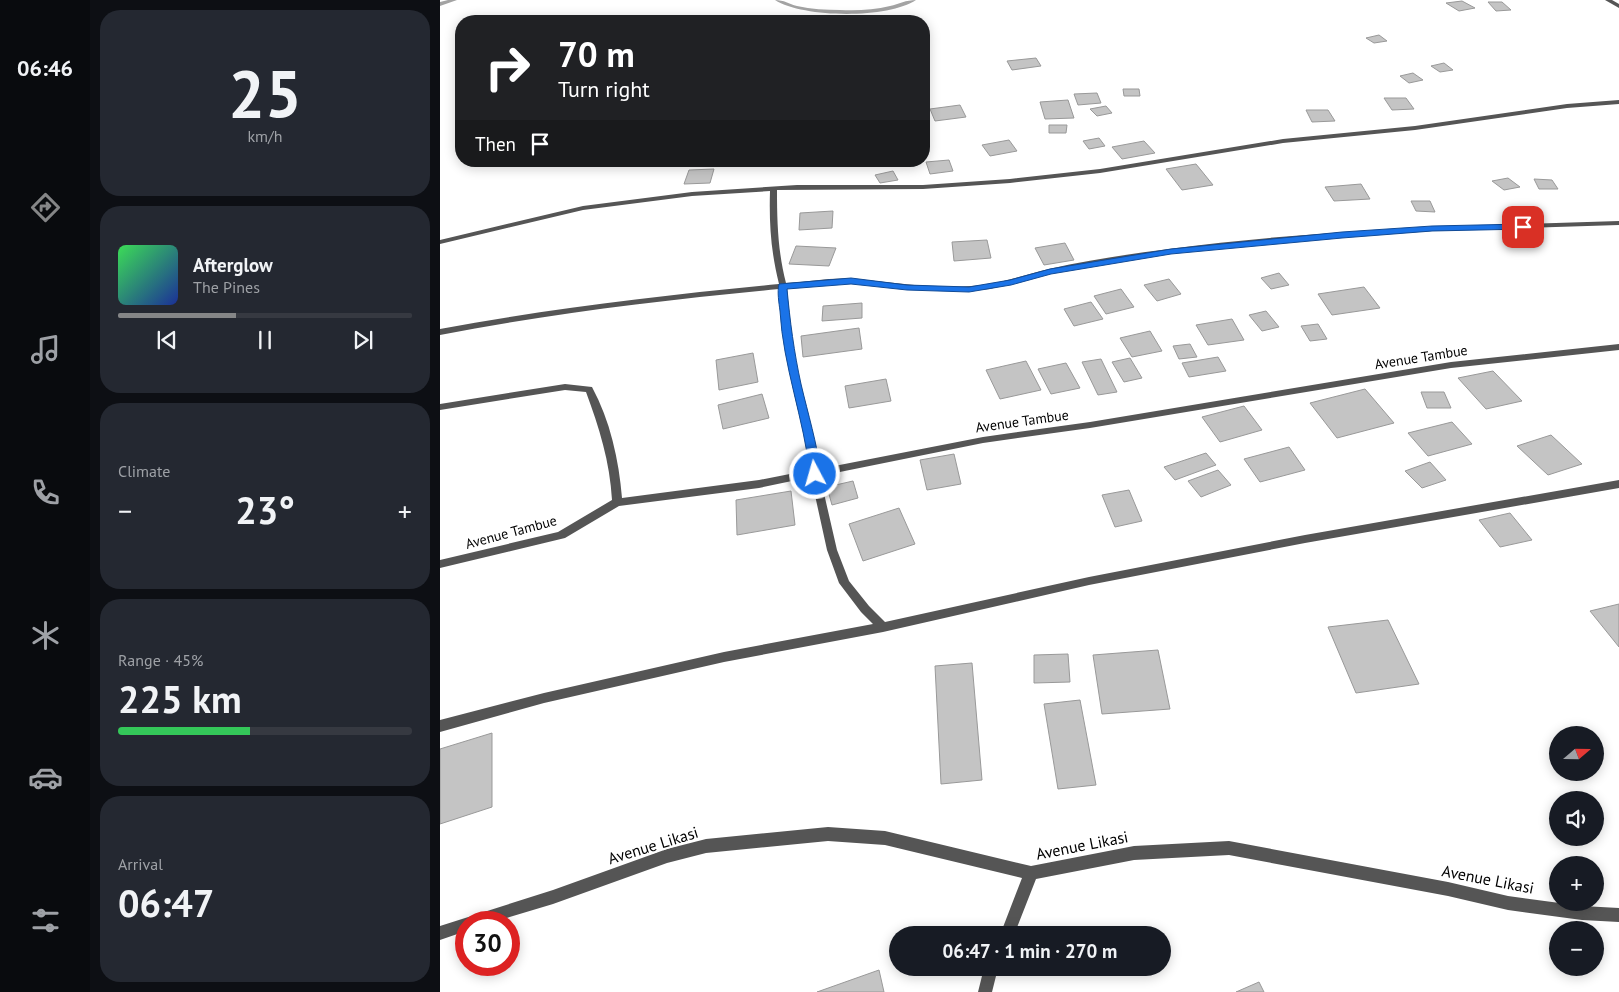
<!DOCTYPE html>
<meta charset="utf-8">
<style>
body{margin:0;font-family:"PT Sans",sans-serif;background:#242831;color:#f1f3f6;height:100vh;display:flex;flex-direction:column;font-size:19px;white-space:nowrap}
*{box-sizing:border-box;margin:0}
p{font-size:16px;color:#9ea1a6}
.icon{flex:none;width:28px;height:28px;fill:none;stroke:currentColor;stroke-width:2;stroke-linecap:round;stroke-linejoin:round}
.map{position:relative;flex:1;overflow:hidden}
.details{display:flex;flex-direction:column;gap:10px;padding:10px;background:#0d0f14;width:350px}
.details>*{flex:none}
.guide{position:absolute;left:15px;top:15px;width:475px;height:152px;border-radius:20px;box-shadow:0 2px 12px #0003;background:#202124;color:#fff;overflow:hidden}
.needle{width:32px;rotate:70deg}
.fabs{position:absolute;left:1109px;top:726px;display:grid;gap:10px}
.fabs a{display:grid;place-items:center;width:55px;height:55px;border-radius:50%;background:#171b24;box-shadow:0 2px 12px #0003;font-size:25px}
.speed{position:absolute;left:15px;top:911px;display:flex;gap:10px;font-size:25px;font-weight:700;text-align:center}
.speed>*{display:grid;place-content:center;width:65px;height:65px;border-radius:50%;background:#171b24;box-shadow:0 2px 12px #0003;line-height:1}
.speed .limit{border:8px solid #d22;background:#fff;color:#111}
.pin{position:absolute;display:grid;place-items:center;width:42px;height:42px;color:#fff;margin:-21px;border-radius:10px;box-shadow:0 2px 8px #0006}
.me{position:absolute;width:55px;margin:-28px;rotate:354deg;stroke-linejoin:round;filter:drop-shadow(0 0 4px #0008)}
.turn{display:flex;align-items:center;gap:18px;height:105px;padding:0 20px;font-size:22px}
.turn .icon{width:65px;height:65px;stroke-width:2.5}
.turn b{display:block;font-size:35px;line-height:42px}
.then{display:flex;align-items:center;height:48px;padding:0 20px;background:#0003;gap:10px;font-size:19px}
.big{font-size:38px;font-weight:700;line-height:1.1}
.details .widget{flex:1;display:flex;flex-direction:column;justify-content:center;gap:8px;min-width:0;padding:0 18px;border-radius:20px;background:#242831}
.details .dial{align-items:center;gap:0}
.dial b{font-size:65px;line-height:1}
.song{display:flex;align-items:center;gap:15px}
.cover{width:60px;height:60px;border-radius:8px;background:linear-gradient(135deg,hsl(130 70% 55%),hsl(230 70% 35%))}
.played{height:5px;border-radius:2px;background:linear-gradient(90deg,#858687 40%,#363941 40%)}
.keys{display:flex;justify-content:space-around;direction:ltr}
.heat{display:flex;justify-content:space-between;align-items:center;font-size:28px;direction:ltr}
.charge{height:8px;border-radius:4px;background:linear-gradient(90deg,#34c759 45%,#363941 0)}
.trip{position:absolute;left:449px;top:926px;width:282px;height:50px;border-radius:25px;background:#171b24;box-shadow:0 2px 12px #0003;font-weight:700;line-height:50px;text-align:center}
main{display:flex;flex:1;min-height:0}
.menu{display:flex;flex-direction:column;width:90px;justify-content:space-around;align-items:center;background:#090b0e;color:#9ea1a6}
.menu .icon{width:35px;height:35px}
.menu .selected{color:#858687}
.menu b{font-size:22px;color:#f1f3f6}
.map>svg:first-child{display:block}
.lines{fill:none;stroke-linecap:round;stroke-linejoin:round}
.stream{fill:#a3a3a3;fill-rule:evenodd}
.building{fill:#c4c4c4;stroke:#999}
.street{fill:#555;fill-rule:evenodd}
.route{fill:#1a73e8;stroke:#114b97}
.labels{text-anchor:middle;dominant-baseline:central;stroke-width:4;stroke-linejoin:round;paint-order:stroke}
.street-label{font-size:14px;fill:#000;stroke:#fff}
.near-street-label{font-size:16px;fill:#000;stroke:#fff}
</style>
<main>
<nav class="menu">
<b>06:46</b>
<svg class="icon selected" aria-label="directions" viewBox="0 0 24 24"><path d="M12 3l9 9-9 9-9-9zM9 14v-3h6M13 9l2 2-2 2"/></svg>
<svg class="icon" aria-label="music" viewBox="0 0 24 24"><path d="M9 18V5l10-2v13"/><circle cx="6" cy="18" r="3"/><circle cx="16" cy="16" r="3"/></svg>
<svg class="icon" aria-label="phone" viewBox="0 0 24 24"><path d="M5 4h4l2 5-3 2q2 4 5 5l2-3 5 2v4C11 20 4 13 5 4z"/></svg>
<svg class="icon" aria-label="climate" viewBox="0 0 24 24"><path d="M12 3v18M4 7l16 10M4 17L20 7"/></svg>
<svg class="icon" aria-label="car" viewBox="0 0 24 24"><path d="M5 17H2v-5l4-1 3-4h7l3 4 3 1v5h-3M9 17h6M6 11h13"/><circle cx="7" cy="17" r="2"/><circle cx="17" cy="17" r="2"/></svg>
<svg class="icon" aria-label="filters" viewBox="0 0 24 24"><path d="M4 7h16M4 17h16"/><circle cx="9" cy="7" r="2"/><circle cx="15" cy="17" r="2"/></svg>
</nav>
<section class="details">
<div class="widget dial"><b>25</b><p>km/h</p></div>
<div class="widget">
<div class="song"><i class="cover"></i><div><b>Afterglow</b><p>The Pines</p></div></div>
<div class="played"></div>
<div class="keys"><svg class="icon" aria-label="previous" viewBox="0 0 24 24"><path d="M18 5L8 12l10 7zM5 5v14"/></svg><svg class="icon" aria-label="pause" viewBox="0 0 24 24"><path d="M8 5v14M16 5v14"/></svg><svg class="icon" aria-label="next" viewBox="0 0 24 24"><path d="M6 5l10 7-10 7zM19 5v14"/></svg></div>
</div>
<div class="widget"><p>Climate</p>
<div class="heat"><a>−</a><b class="big">23°</b><a>+</a></div>
</div>
<div class="widget"><p>Range · 45%</p><b class="big">225 km</b><div class="charge"></div></div>
<div class="widget"><p>Arrival</p><b class="big">06:47</b></div>
</section>
<div class="map">
<svg width="1179" height="992" viewBox="0 0 1179 992">
<rect width="100%" height="100%" fill="#fff"/>
<g class="lines">
<g class="stream">
<path d="M8 0H17L0 6V2Z"/>
<path d="M335 0C344 0 349 4 357 6 371 9 386 10 400 10 416 11 434 10 450 6 459 4 466 0 476 0 448 19 363 18 335 0Z"/>
</g>
</g>
<g class="building">
<path d="M1022 1 1035 8 1019 11 1006 3Z"/>
<path d="M1048 2H1062L1071 10 1056 11Z"/>
<path d="M939 35 947 41 934 43 926 38Z"/>
<path d="M596 58 601 66 572 70 567 61Z"/>
<path d="M1004 63 1013 70 1000 72 991 66Z"/>
<path d="M973 73 983 80 969 83 960 76Z"/>
<path d="M683 89H699L700 96H684Z"/>
<path d="M657 93 661 103 638 105 634 94Z"/>
<path d="M944 98H966L974 109 952 110Z"/>
<path d="M628 100 634 118 605 119 600 102Z"/>
<path d="M520 105 526 117 495 121 490 109Z"/>
<path d="M666 106 672 113 657 116 650 109Z"/>
<path d="M866 110H888L895 121 872 122Z"/>
<path d="M609 125H627L626 133H609Z"/>
<path d="M659 138 665 146 649 149 643 141Z"/>
<path d="M569 140 577 151 550 156 542 145Z"/>
<path d="M704 141 715 153 682 159 672 147Z"/>
<path d="M509 160 513 171 490 174 486 162Z"/>
<path d="M756 164 773 185 742 190 726 169Z"/>
<path d="M274 169 270 183 244 184 249 170Z"/>
<path d="M453 171 458 180 440 183 435 175Z"/>
<path d="M1068 178 1080 187 1064 190 1052 181Z"/>
<path d="M1094 179 1112 180 1118 189H1099Z"/>
<path d="M921 184 930 199 894 201 885 187Z"/>
<path d="M971 201H990L995 212 976 211Z"/>
<path d="M393 211 392 228 359 230 360 213Z"/>
<path d="M547 240 551 258 514 261 512 242Z"/>
<path d="M625 243 634 260 604 265 595 248Z"/>
<path d="M356 246 396 248 389 266 349 264Z"/>
<path d="M839 273 849 285 831 289 821 278Z"/>
<path d="M729 279 741 294 717 301 704 285Z"/>
<path d="M924 287 940 308 892 315 878 294Z"/>
<path d="M681 289 694 307 666 314 654 296Z"/>
<path d="M651 302 663 319 634 326 624 309Z"/>
<path d="M422 303V318L382 321 383 306Z"/>
<path d="M826 311 839 327 822 331 809 315Z"/>
<path d="M792 319 804 340 768 345 756 325Z"/>
<path d="M878 324 887 339 870 341 861 326Z"/>
<path d="M419 328 422 349 363 357 361 336Z"/>
<path d="M710 331 722 351 692 357 680 338Z"/>
<path d="M750 344 757 357 739 359 733 346Z"/>
<path d="M313 353 318 382 279 390 276 360Z"/>
<path d="M778 357 786 371 749 377 742 363Z"/>
<path d="M690 358 702 378 684 382 672 362Z"/>
<path d="M661 359 677 392 658 395 642 362Z"/>
<path d="M586 361 601 390 560 399 546 370Z"/>
<path d="M626 363 640 388 611 394 598 369Z"/>
<path d="M1053 371 1082 401 1046 409 1018 378Z"/>
<path d="M446 379 451 401 409 408 405 386Z"/>
<path d="M925 389 954 423 897 438 870 403Z"/>
<path d="M981 392H1004L1011 408H987Z"/>
<path d="M322 394 329 418 283 429 278 405Z"/>
<path d="M804 406 822 430 780 442 762 417Z"/>
<path d="M1012 422 1032 444 988 456 968 433Z"/>
<path d="M1111 435 1142 464 1108 475 1077 446Z"/>
<path d="M849 447 865 470 820 482 804 459Z"/>
<path d="M766 453 776 465 735 480 724 467Z"/>
<path d="M514 454 521 484 487 490 480 460Z"/>
<path d="M990 462 1006 480 982 488 965 471Z"/>
<path d="M778 470 791 485 761 497 748 481Z"/>
<path d="M413 481 418 498 392 505 387 487Z"/>
<path d="M689 490 702 521 675 527 662 495Z"/>
<path d="M351 491 355 525 297 535 296 500Z"/>
<path d="M459 508 475 544 423 561 409 524Z"/>
<path d="M1070 513 1092 540 1060 547 1039 520Z"/>
<path d="M1179 604V647L1150 611Z"/>
<path d="M948 620 979 684 916 693 888 627Z"/>
<path d="M718 650 730 709 662 714 653 655Z"/>
<path d="M628 654 630 682 594 683V655Z"/>
<path d="M532 663 542 780 501 784 495 666Z"/>
<path d="M640 700 656 785 618 789 604 704Z"/>
<path d="M52 733V807L0 824V749Z"/>
<path d="M439 970 444 992H377Z"/>
<path d="M819 982 824 992H796Z"/>
</g>
<g class="lines">
<g class="street">
<path d="M1165 0H1172L1179 4V8Z"/>
<path d="M1179 100V104L1127 108 975 130 843 143 660 173 570 183 483 189 337 190C337 223 338 252 346 283 368 282 392 277 414 279 452 282 492 289 531 286 558 285 583 275 609 269 648 260 689 254 729 249 878 229 1029 226 1179 221V225L992 231 849 241 731 253 666 263 612 273 550 289 529 291 467 289 411 283 347 288C350 321 353 353 361 385 368 413 376 440 379 469L543 437 650 422 1011 362 1179 344V350L1011 368 650 428 543 443 380 476 397 550 409 581 429 606 445 622 649 577 865 535 1179 480V488L865 543 649 585 443 632 284 662 104 703 0 732V720L104 693 284 652 433 624 421 612 399 583 387 550 371 477 319 488 179 506 125 538 0 568V560L118 532 172 500C170 462 159 427 146 392L125 390 0 410V404L125 384 152 387C170 420 179 460 182 498L319 480 370 470C367 441 358 413 352 384 345 352 341 321 339 289 225 300 112 313 0 335V329C112 308 225 295 339 284 331 252 329 224 330 191L252 196 143 210 0 244V240L143 206 252 192 357 185H483L570 179 660 169 843 139 975 126 1127 104Z"/>
<path d="M388 827 445 831 591 866 694 846 789 841 1008 882 1068 896 1142 906 1179 908V922L1142 920 1068 910 1008 896 789 855 694 860 596 879 574 935H560L582 878 445 845 388 841 266 853 227 863 113 904 53 922H26V931L0 940V926L113 890 227 849 266 839Z"/>
<path d="M544 968H558L552 992H538Z"/>
</g>
</g>
<path class="route" d="M1083 224 1087 227 1086 229 992 231 902 238 731 254 611 274 571 285 529 292 467 290 411 284 347 289C350 321 354 352 361 384 368 414 377 443 381 474L375 478 370 474C364 419 343 366 340 311 339 303 337 292 339 284L411 278 467 285 529 287 570 280 610 269 731 249 902 232 992 226Z"/>
<g class="labels">
<g class="street-label">
<text transform="translate(981 357) rotate(-9)">Avenue Tambue</text>
<text transform="translate(582 421) rotate(-8)">Avenue Tambue</text>
<text transform="translate(71 532) rotate(-15)">Avenue Tambue</text>
</g>
<g class="near-street-label">
<text transform="translate(213 845) rotate(-17)">Avenue Likasi</text>
<text transform="translate(642 845) rotate(-11)">Avenue Likasi</text>
<text transform="translate(1048 879) rotate(11)">Avenue Likasi</text>
</g>
</g>
</svg>
<div class="fabs">
<a><svg class="needle" viewBox="-14 -14 28 28"><path d="M0-13l5 13h-10z" fill="#e53935"/><path d="M0 13l5-13h-10z" fill="#9ea1a6"/></svg></a>
<a><svg class="icon" aria-label="sound" viewBox="0 0 24 24"><path d="M4 9h4l5-4v14l-5-4H4zM17 9q2 3 0 6"/></svg></a>
<a>+</a>
<a>−</a>
</div>
<div class="speed"><div class="limit">30</div></div>
<div class="pin" style="left:1083px;top:227px;background:#d93025"><svg class="icon" aria-label="arrive" viewBox="0 0 24 24"><path d="M6 21V4h12l-3 4 3 4H6"/></svg></div>
<svg class="me" style="left:375px;top:474px" viewBox="-20 -20 40 40"><circle r="17" fill="#1a73e8" stroke="#fff" stroke-width="3"/><path d="M0-11L8 9 0 5-8 9z" fill="#fff"/></svg>
<div class="trip">06:47 · 1 min · 270 m</div>
<div class="guide">
<div class="turn"><svg class="icon" aria-label="right" viewBox="0 0 24 24"><path d="M7 20v-9h11M14 6l5 5-5 5"/></svg><div><b>70 m</b>Turn right</div></div>
<div class="then">Then<svg class="icon" aria-label="arrive" viewBox="0 0 24 24"><path d="M6 21V4h12l-3 4 3 4H6"/></svg></div>
</div>
</div>
</main>
